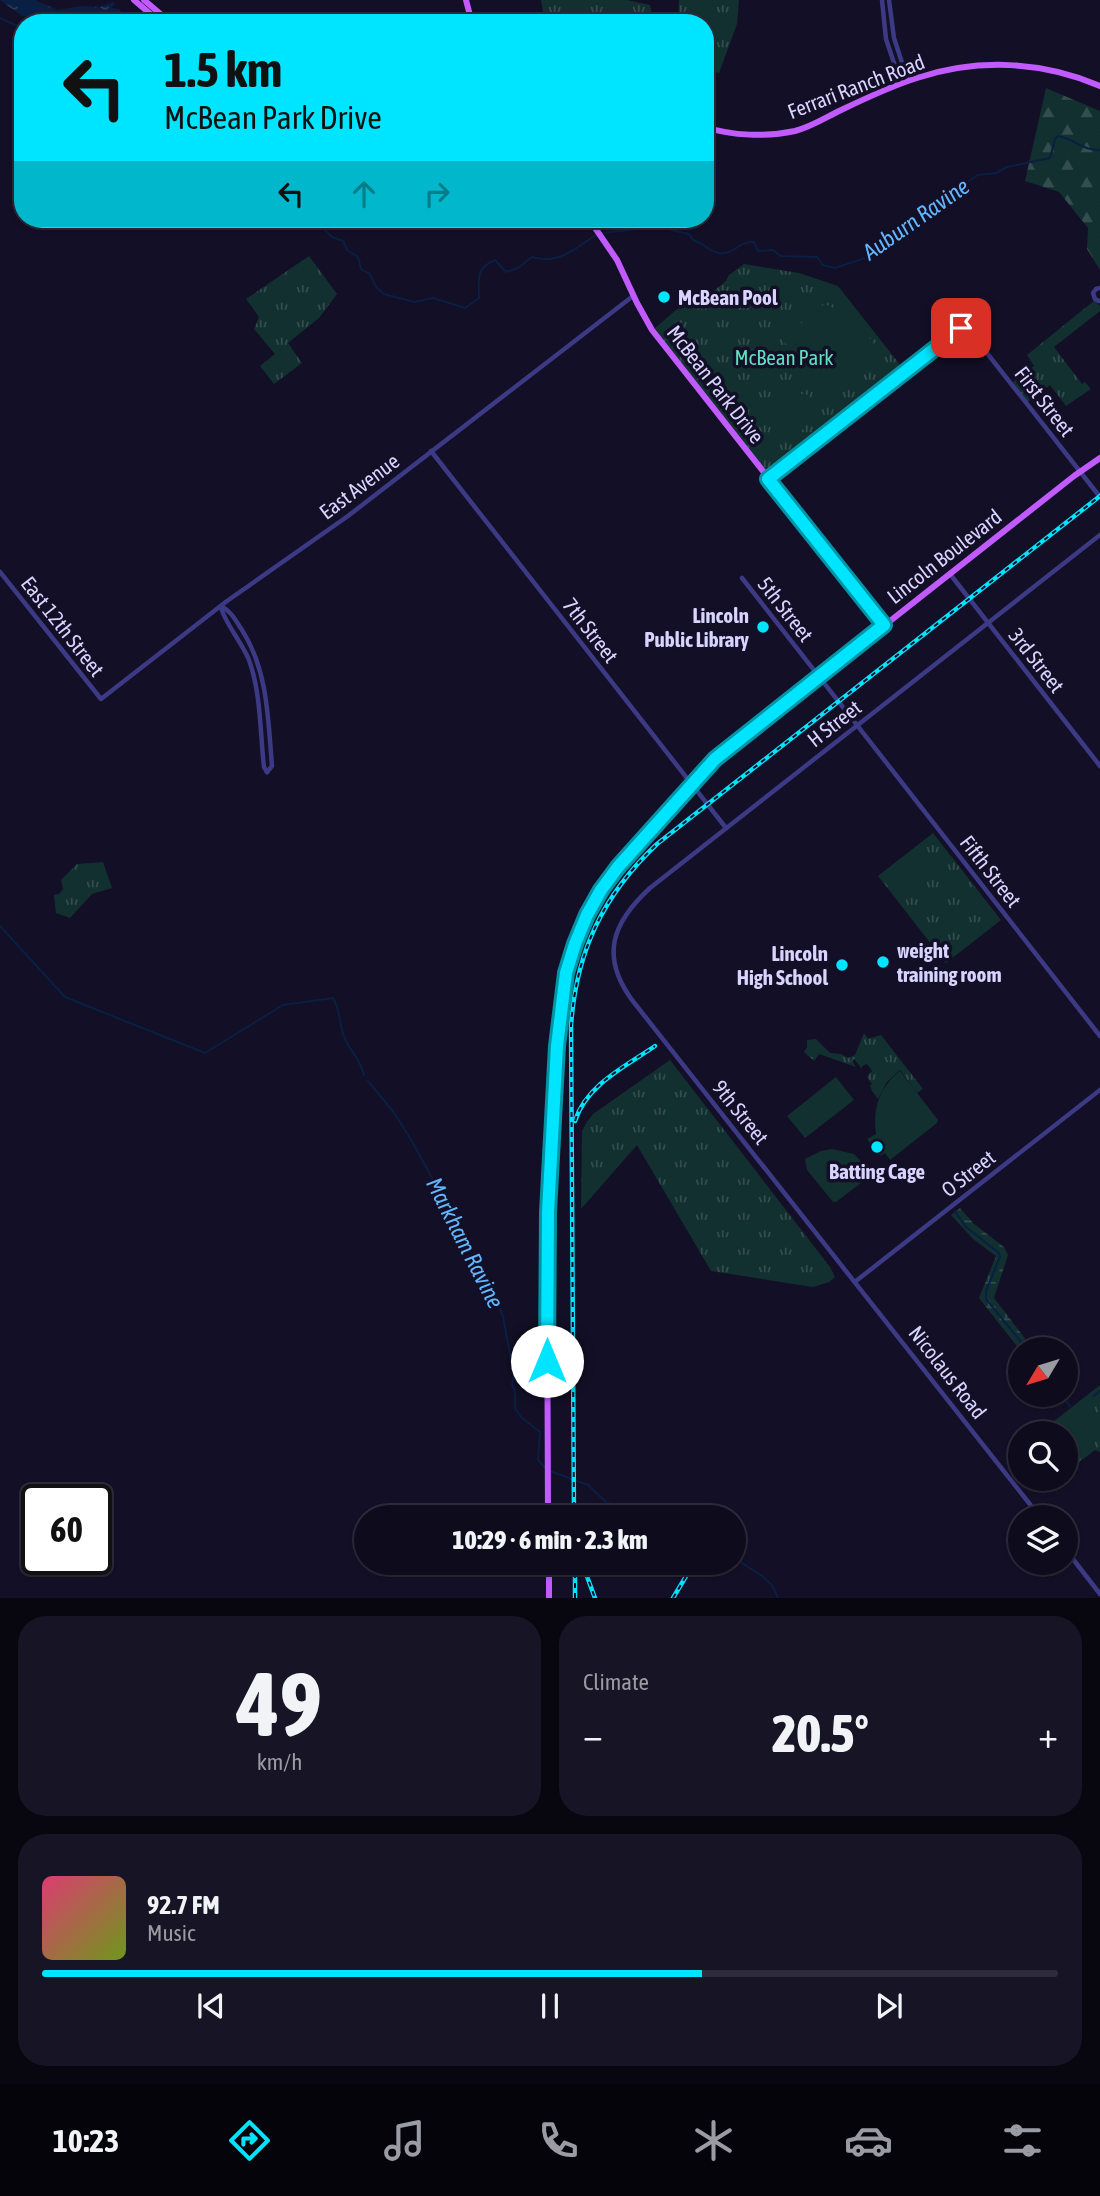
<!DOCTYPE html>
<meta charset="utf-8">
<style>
body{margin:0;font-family:"Asap Condensed",sans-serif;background:#171425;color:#f1f3f6;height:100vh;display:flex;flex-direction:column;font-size:26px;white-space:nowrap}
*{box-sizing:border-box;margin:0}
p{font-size:23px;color:#9b9ba3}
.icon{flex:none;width:38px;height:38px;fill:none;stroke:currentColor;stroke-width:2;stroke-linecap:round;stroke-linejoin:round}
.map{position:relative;height:1598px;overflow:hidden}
.panel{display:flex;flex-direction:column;gap:18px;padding:18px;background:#08060f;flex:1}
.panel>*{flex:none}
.top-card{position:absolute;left:14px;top:14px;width:700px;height:214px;border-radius:28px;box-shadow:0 2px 5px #0004,0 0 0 2px #2e2b3b;background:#00e5ff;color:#111;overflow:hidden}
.needle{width:46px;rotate:232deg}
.controls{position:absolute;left:1008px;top:1337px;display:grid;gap:14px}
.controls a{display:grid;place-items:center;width:70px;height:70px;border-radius:50%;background:#0e0b1c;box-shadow:0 2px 5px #0004,0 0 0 2px #2e2b3b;font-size:35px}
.speed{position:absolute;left:21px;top:1484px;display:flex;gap:14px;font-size:35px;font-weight:700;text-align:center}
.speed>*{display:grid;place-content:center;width:91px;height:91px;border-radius:50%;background:#0e0b1c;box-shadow:0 2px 5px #0004,0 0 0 2px #2e2b3b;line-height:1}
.speed .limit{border:4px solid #111;border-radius:10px;background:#fff;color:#111}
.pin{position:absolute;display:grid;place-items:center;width:60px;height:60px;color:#fff;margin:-30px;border-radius:14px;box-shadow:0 4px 10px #0006}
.me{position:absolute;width:77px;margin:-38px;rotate:0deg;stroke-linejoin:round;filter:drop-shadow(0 0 5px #0008)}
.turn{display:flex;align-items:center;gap:24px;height:147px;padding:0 35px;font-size:32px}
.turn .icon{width:91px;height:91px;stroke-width:2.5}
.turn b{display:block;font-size:49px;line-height:60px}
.lanes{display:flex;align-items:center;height:66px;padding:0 35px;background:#0003;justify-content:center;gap:35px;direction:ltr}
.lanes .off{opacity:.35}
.big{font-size:52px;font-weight:800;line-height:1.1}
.panel .widget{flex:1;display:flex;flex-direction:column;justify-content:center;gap:10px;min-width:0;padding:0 24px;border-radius:28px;background:#171425}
.panel .dial{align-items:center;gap:0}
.dial b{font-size:91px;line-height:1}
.song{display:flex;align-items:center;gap:21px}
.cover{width:84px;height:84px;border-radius:10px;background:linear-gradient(135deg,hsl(340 70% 55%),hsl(80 70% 35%))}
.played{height:7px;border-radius:4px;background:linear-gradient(90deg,#00e5ff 65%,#2e2b3b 65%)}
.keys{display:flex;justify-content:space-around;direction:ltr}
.heat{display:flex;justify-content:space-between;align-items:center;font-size:38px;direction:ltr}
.panel .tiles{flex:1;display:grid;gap:18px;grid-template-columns:1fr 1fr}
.widget:last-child{grid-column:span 2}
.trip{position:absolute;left:354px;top:1505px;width:392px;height:70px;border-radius:35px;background:#0e0b1c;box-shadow:0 2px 5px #0004,0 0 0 2px #2e2b3b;font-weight:800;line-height:70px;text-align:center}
.menu{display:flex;height:112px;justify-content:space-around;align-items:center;background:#06040b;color:#9b9ba3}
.menu .icon{width:49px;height:49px}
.menu .active{color:#00e5ff}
.menu b{font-size:32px;color:#f1f3f6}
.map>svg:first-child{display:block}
.grass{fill:url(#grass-tufts)}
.forest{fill:url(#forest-firs)}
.wetland{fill:url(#wetland-marsh)}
.garden{fill:#12302f}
.water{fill:url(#water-ripples)}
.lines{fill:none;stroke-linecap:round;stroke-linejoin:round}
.stream{stroke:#0a1f44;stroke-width:2}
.minor{stroke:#3d3a85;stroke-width:4.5}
.major{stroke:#c25bff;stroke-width:6}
.rail-casing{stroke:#00e5ff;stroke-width:4.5}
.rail{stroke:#130f26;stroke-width:2;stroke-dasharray:5;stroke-linecap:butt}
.route-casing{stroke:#0095a6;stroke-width:18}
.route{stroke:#00e5ff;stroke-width:12}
.poi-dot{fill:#00e5ff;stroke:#130f26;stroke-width:2.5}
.labels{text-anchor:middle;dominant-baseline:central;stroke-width:7;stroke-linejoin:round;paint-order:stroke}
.street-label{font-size:21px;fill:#d9d4ff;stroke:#130f26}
.poi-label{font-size:21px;font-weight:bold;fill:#d9d4ff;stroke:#130f26;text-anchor:start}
.park-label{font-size:21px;fill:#5fe0c0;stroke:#130f26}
.water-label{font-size:23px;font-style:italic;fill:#62b6ff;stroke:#130f26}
</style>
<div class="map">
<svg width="1100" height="1598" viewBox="0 0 1100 1598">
<defs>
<pattern id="grass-tufts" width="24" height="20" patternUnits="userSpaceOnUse" patternTransform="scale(1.75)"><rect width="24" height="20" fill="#12302f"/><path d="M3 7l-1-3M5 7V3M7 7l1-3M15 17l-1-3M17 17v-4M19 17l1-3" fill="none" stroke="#344d4e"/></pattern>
<pattern id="forest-firs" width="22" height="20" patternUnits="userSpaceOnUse" patternTransform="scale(1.75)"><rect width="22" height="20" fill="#12302f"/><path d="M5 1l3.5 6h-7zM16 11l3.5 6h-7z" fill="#344d4e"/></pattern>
<pattern id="wetland-marsh" width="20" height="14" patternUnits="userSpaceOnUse" patternTransform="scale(1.75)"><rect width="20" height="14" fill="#12302f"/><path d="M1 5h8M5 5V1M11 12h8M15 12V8" fill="none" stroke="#344d4e"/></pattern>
<pattern id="water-ripples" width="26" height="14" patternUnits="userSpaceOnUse" patternTransform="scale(1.75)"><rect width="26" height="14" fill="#0a1f44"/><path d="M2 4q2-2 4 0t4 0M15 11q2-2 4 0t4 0" fill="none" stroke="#2d3f60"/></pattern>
</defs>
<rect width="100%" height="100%" fill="#130f26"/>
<g class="grass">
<path d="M541 0H627L650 5 654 23H550L544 17Z"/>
<path d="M679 0H739L737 24 719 73 705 69V23H678Z"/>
<path d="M309 256 337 294 319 318 288 343 302 363 274 384 260 366 275 354 254 329 259 317 246 299Z"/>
<path d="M744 264 799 273 838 286 905 371 769 476 654 329 683 304 702 300 726 281 729 275Z"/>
<path d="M1095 300 1100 306V311L1054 347 1082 384 1085 382 1091 389 1066 406 1050 385 1027 403 1012 383 1034 366 1027 355Z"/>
<path d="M933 833 1001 920 946 963 878 876Z"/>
<path d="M103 862 112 888 92 894 70 918 56 913 54 895 59 894 63 889 61 880 77 864Z"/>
<path d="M864 1033 868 1039 881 1035 923 1089 917 1093 900 1070 887 1082 878 1099 872 1091 870 1085 872 1084 867 1077 872 1071 867 1064 862 1066V1069L854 1059 852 1061 856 1067 819 1054 814 1061 804 1052 807 1047V1040L816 1039 830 1053 841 1054 848 1058 855 1055Z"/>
<path d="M670 1060 830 1267 835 1277 829 1282 813 1287 711 1271 637 1145 581 1209 582 1131 587 1122 593 1114Z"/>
<path d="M1100 1385V1452L1095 1450 1066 1472V1433H1039Z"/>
</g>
<path class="forest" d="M1046 88 1100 111V270L1087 249 1088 228 1059 192 1025 181Z"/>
<path class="wetland" d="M960 1208 973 1223 1004 1247 1008 1255 994 1298 1030 1345 1025 1349 1020 1350 979 1298 996 1256 973 1239 951 1215Z"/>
<g class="garden">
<path d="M841 302 883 355 851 381 853 384C836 397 829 401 814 382L812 384 809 380 813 376 782 339 825 304 833 308Z"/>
<path d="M796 393 809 395 808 402 818 414 794 438H787L769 408 783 399 796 400Z"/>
<path d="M911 851 926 868 925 871 911 882 914 889 901 900 898 899 880 876Z"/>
<path d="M900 1071 938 1120 937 1123 890 1160 885 1153 880 1156 867 1139 876 1134C872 1108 880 1087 900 1071Z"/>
<path d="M836 1077 854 1100 805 1138 787 1116Z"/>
<path d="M832 1149 854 1154 873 1174 836 1202H833L807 1170 805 1159 821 1151Z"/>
<path d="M1085 1407 1100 1426V1436L1066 1462V1433H1052Z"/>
</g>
<path class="water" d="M0 0H35L58 10 82 6 100 7 113 2 115 4 111 8 119 9 130 23H39L30 16H22Z"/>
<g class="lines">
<g class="stream">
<path d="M0 18 23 29"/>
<path d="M274 219 278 221 299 219"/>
<path d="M314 219 332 237 343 241 347 250 358 257 361 269 370 274 376 287 384 294 414 302 433 298 465 308 479 298C479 278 475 269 495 260L506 272 518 268 532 257C559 265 574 249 596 235"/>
<path d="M601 233 665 226 671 230 689 234 693 240C704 243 713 256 726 253 737 250 741 241 754 242L758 251 773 250 781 256 817 257 823 265 835 268 865 258 888 243 903 227 925 210 978 175 996 173 1007 167 1050 158 1055 139 1058 136C1077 140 1081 150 1100 150"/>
<path d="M0 926 65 997 205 1053 283 1005 333 998C341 1011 339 1028 346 1041 352 1053 361 1061 364 1075"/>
<path d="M368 1081 395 1114 413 1143 491 1287 503 1316 514 1377 512 1384 515 1391V1408L521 1417 540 1432 538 1460 545 1468"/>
<path d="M955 1211 966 1227 999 1253 1000 1257 986 1291V1299L1026 1348"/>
<path d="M1061 1395 1070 1406"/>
<path d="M1094 1396 1100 1391"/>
<path d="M550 1471 588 1485 607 1503 622 1506 640 1517"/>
<path d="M733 1557 762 1576 772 1585 778 1598"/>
</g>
<g class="minor">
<path d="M882 0 886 39 901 84"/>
<path d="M889 0 894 38 908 81"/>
<path d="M1099 301 1095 299 1093 293 1096 289 1100 288"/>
<path d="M431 451 726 828"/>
<path d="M768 478 965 325 1100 497"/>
<path d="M0 572 101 699 227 601 348 516 633 296"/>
<path d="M950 574 1100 766"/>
<path d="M742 578 1100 1036"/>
<path d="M221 606C231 611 236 621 242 630 268 671 268 719 272 766L267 772"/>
<path d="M221 607C223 620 243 644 249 660 261 693 260 732 264 767L267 772"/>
<path d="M856 1281 1100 1090"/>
<path d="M1040 1517 632 1000C600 956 612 923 650 888L1100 535"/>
<path d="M1066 1550 1100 1594"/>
</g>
<g class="major">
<path d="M134 0 161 23"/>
<path d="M144 0 171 23"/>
<path d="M466 0 472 23"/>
<path d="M705 127C732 136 767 137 795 131 811 127 825 118 839 111 864 99 891 86 917 78 978 58 1042 61 1100 86"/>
<path d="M589 219 617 260 637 303 652 330 884 625"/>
<path d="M548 1517 547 1252 551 1123 563 987 575 944 587 915 601 889 618 867 715 759 1074 476 1100 458"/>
<path d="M549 1563V1598"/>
</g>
<defs>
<g id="rail">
<path d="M575 1121C586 1085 626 1066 655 1046"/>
<path d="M574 1517 571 1026C576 952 603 895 657 844L1100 496"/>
<path d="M575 1563V1598"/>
<path d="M582 1563 595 1598"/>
<path d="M673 1598 694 1563"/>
</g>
</defs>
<use href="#rail" class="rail-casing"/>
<use href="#rail" class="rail"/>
</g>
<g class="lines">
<defs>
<path id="route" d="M547 1361 548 1212 557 1046 566 973 575 944 587 915 601 890 618 867 715 759 884 625 768 479 961 328"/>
</defs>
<use href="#route" class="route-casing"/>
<use href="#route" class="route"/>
</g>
<g class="poi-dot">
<circle cx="664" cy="297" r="7"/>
<circle cx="763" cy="627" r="7"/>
<circle cx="883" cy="962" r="7"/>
<circle cx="842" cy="965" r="7"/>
<circle cx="877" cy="1147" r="7"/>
</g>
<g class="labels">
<g class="street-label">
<text transform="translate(856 86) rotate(-21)">Ferrari Ranch Road</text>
<text transform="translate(716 384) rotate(52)">McBean Park Drive</text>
<text transform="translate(1045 401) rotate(52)">First Street</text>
<text transform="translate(359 486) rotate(-37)">East Avenue</text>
<text transform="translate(944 556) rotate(-38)">Lincoln Boulevard</text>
<text transform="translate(786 609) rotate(52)">5th Street</text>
<text transform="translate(63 626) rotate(52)">East 12th Street</text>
<text transform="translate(591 630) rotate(52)">7th Street</text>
<text transform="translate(1037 660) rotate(52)">3rd Street</text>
<text transform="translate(834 723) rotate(-38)">H Street</text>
<text transform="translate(991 871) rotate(52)">Fifth Street</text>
<text transform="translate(741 1112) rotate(51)">9th Street</text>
<text transform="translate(968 1173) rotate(-38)">O Street</text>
<text transform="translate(948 1372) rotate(52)">Nicolaus Road</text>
</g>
<g class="poi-label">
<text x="678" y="297">McBean Pool</text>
<text x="749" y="615" text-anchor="end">Lincoln<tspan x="749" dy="24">Public Library</tspan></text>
<text x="897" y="950">weight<tspan x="897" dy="24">training room</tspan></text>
<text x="828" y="953" text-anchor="end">Lincoln<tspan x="828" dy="24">High School</tspan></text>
<text x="877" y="1171" text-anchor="middle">Batting Cage</text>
</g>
<g class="park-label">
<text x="784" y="357">McBean Park</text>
</g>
<g class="water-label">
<text transform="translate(916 219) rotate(-35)">Auburn Ravine</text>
<text transform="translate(465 1243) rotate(63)">Markham Ravine</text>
</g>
</g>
</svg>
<div class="controls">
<a><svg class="needle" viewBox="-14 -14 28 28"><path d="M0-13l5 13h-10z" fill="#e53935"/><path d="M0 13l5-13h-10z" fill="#9b9ba3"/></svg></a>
<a><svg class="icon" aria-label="search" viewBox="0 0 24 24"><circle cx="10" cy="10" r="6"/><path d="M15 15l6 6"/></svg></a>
<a><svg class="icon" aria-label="layers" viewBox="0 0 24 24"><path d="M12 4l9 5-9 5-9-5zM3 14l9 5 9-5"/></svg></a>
</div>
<div class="speed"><div class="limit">60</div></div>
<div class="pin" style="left:961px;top:328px;background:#d93025"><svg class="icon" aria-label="arrive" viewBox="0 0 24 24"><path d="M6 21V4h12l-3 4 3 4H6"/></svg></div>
<svg class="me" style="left:547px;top:1361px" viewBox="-20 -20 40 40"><circle r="19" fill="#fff"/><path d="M0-13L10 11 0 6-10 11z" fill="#00e5ff"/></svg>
<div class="trip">10:29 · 6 min · 2.3 km</div>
<div class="top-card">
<div class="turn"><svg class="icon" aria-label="left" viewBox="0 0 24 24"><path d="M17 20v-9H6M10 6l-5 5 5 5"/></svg><div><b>1.5 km</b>McBean Park Drive</div></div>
<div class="lanes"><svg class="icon" aria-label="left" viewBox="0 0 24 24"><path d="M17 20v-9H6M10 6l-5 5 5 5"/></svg><svg class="icon off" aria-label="ahead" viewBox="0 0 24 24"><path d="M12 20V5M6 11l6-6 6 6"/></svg><svg class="icon off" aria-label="right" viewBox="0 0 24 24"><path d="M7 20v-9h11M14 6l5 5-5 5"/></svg></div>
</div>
</div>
<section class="panel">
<div class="tiles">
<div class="widget dial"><b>49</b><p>km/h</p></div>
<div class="widget"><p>Climate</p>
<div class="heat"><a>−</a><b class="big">20.5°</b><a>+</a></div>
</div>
<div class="widget">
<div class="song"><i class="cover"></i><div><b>92.7 FM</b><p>Music</p></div></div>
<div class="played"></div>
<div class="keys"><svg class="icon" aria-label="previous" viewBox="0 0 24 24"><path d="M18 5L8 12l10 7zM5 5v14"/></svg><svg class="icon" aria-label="pause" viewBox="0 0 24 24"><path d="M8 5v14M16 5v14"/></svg><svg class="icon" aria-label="next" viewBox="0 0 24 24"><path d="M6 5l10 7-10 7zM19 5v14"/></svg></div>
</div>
</div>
</section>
<nav class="menu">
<b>10:23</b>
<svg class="icon active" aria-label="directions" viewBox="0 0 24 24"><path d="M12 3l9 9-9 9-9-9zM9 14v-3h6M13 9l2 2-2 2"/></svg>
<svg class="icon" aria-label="music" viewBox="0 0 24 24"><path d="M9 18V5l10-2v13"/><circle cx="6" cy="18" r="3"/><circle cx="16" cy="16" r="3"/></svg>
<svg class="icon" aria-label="phone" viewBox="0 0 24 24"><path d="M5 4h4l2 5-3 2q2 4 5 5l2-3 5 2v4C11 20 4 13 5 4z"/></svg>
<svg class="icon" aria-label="climate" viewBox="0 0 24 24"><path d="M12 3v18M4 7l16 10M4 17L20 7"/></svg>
<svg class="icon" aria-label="car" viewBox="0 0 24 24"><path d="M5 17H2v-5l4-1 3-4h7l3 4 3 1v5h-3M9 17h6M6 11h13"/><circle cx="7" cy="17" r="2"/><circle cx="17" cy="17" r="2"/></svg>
<svg class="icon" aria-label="filters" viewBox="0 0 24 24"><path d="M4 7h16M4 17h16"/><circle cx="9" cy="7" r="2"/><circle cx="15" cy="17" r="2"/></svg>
</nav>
